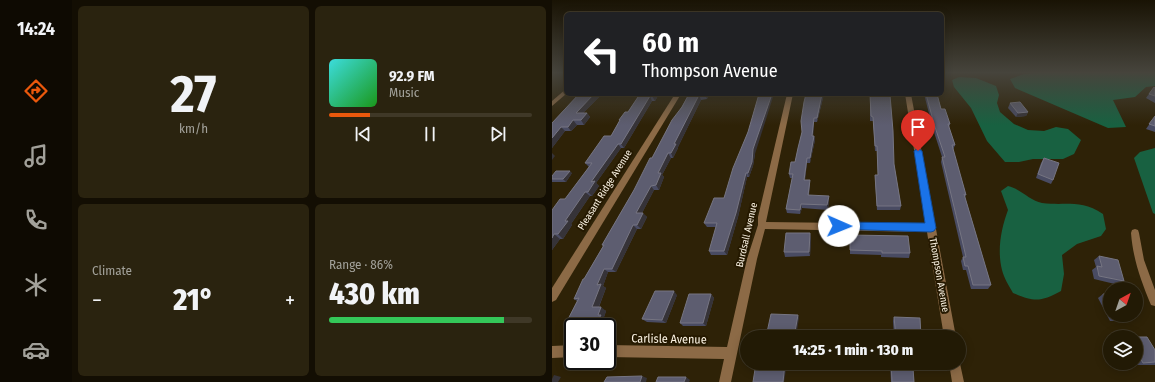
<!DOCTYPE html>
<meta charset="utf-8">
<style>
body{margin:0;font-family:"Fira Sans Condensed",sans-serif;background:#2a230f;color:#f1f3f6;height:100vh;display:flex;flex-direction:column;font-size:15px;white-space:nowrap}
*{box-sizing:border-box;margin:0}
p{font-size:13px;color:#a2a19a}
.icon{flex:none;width:22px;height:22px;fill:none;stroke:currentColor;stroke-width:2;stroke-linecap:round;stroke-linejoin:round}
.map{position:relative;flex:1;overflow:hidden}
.sheet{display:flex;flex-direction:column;gap:6px;padding:6px;background:#130e03;width:480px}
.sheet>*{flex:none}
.banner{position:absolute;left:12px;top:12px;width:380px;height:84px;border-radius:6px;box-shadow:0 2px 10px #0003,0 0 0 1px #3f3827;background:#202124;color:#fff;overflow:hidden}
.needle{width:26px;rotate:40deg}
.tools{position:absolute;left:551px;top:282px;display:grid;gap:8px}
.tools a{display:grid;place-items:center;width:40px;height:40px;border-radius:50%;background:#221a05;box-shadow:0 2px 10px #0003,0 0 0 1px #3f3827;font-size:20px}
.speed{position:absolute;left:12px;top:318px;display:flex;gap:8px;font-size:20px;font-weight:700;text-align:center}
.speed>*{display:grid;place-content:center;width:52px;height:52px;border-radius:50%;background:#221a05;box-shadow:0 2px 10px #0003,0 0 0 1px #3f3827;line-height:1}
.speed .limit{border:2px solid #111;border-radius:6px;background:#fff;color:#111}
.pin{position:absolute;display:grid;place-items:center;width:34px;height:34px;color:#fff;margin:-41px -17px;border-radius:50% 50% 50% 0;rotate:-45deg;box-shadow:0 0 4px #0007}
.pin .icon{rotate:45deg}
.me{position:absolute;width:44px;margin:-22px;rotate:91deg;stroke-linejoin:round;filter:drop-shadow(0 0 3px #0008)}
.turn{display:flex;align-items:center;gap:14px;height:84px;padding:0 12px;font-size:18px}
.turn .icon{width:52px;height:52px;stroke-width:2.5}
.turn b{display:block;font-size:28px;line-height:34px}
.big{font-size:30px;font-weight:800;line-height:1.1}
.sheet .card{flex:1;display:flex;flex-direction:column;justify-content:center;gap:6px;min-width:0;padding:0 14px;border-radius:6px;background:#2a230f}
.sheet .dial{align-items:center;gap:0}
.dial b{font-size:52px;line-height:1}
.song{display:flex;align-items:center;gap:12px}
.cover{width:48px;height:48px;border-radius:6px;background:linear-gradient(135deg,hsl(180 70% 55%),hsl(120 70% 35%))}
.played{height:4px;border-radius:2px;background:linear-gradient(90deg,#ea580c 20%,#3f3827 20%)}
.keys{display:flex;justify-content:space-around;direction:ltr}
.heat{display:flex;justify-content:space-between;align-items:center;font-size:22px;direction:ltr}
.charge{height:6px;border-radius:3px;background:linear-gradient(90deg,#34c759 86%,#3f3827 0)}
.sheet .tiles{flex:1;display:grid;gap:6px;grid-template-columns:repeat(2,1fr)}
.trip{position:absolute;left:188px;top:330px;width:226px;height:40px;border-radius:20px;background:#221a05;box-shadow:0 2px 10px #0003,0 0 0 1px #3f3827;font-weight:800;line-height:40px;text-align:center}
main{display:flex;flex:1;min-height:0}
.dock{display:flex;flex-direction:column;width:72px;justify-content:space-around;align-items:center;background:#0e0a02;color:#a2a19a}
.dock .icon{width:28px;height:28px}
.dock .on{color:#ea580c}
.dock b{font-size:18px;color:#f1f3f6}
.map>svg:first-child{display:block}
.forest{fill:#186141}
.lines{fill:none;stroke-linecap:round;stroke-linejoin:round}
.minor{fill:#8c6a46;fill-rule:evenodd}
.wall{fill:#494b62}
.shaded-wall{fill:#363338}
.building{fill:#5d5d70;stroke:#767582}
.route{fill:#1a73e8;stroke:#114b97}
.labels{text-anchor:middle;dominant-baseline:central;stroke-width:4;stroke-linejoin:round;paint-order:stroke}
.street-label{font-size:10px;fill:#fcf4e4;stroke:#251900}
.near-street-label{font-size:12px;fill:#fcf4e4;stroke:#251900}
</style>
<main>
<nav class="dock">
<b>14:24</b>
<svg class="icon on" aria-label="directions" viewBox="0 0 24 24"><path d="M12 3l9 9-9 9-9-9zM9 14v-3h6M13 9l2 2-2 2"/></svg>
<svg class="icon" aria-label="music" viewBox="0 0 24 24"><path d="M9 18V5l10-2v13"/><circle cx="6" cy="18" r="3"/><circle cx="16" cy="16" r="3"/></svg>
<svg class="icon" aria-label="phone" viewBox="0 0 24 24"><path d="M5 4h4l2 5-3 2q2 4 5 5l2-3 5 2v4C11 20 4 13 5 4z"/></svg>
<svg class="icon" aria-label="climate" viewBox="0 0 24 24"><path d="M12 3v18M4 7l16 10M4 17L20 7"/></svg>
<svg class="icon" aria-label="car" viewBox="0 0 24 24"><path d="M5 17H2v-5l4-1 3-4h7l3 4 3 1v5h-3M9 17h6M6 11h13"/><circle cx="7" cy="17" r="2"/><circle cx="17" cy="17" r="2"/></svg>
</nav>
<section class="sheet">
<div class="tiles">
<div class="card dial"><b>27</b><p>km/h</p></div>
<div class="card">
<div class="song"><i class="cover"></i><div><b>92.9 FM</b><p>Music</p></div></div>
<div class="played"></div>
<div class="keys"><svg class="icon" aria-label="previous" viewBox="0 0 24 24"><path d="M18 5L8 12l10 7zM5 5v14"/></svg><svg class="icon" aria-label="pause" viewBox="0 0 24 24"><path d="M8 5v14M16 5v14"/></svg><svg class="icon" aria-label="next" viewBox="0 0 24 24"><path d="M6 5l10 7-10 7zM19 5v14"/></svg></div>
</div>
<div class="card"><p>Climate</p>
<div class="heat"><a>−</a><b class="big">21°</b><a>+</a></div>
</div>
<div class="card"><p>Range · 86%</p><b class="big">430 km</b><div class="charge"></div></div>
</div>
</section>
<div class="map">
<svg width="603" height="382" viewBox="0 0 603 382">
<rect width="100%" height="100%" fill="#2e2207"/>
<g class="forest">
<path d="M497 72H603V86L594 87 583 97 561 100 574 127 556 128 463 88 458 79 472 74Z"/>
<path d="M407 77 424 78 444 86 447 95 445 103 448 112 462 124 476 130 492 131 504 127 516 129 529 140 522 154 511 159H481L467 162H453L435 141 419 108 402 87 400 80Z"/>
<path d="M603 148V214L601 213 582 158 588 152Z"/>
<path d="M456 186C469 189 478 201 490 203 514 206 528 199 551 214L554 229 549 236 525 244 510 255 512 274 509 291C489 302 482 302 461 293 457 286 452 278 450 270 445 250 449 229 456 210L449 191Z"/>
</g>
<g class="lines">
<g class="minor">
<path d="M14 89V94L0 106V101Z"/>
<path d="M123 94H129L4 300 0 302V288Z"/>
<path d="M235 94H241L214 222 374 224 353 94H359L404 337H392L375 232 213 229 205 259 179 382H167L172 359 55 357V345L175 347 195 259 206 225V217Z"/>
<path d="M583 229 586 230 587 233 592 260 603 290V306L599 305C589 281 581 259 579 233L580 230Z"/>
<path d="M21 345V357L0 358V346Z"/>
<path d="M407 359 412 382H400L397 363H407Z"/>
</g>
</g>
<g class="wall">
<path d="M602 87 603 88V103L594 98Z"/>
<path d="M27 94H50L31 113H35L38 117 32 125H25L19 131H13L0 148V123Z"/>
<path d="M88 94H107L103 101H100L72 148H69L44 183 47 186 40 196H38L19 224 20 225 11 239H8L0 250V210L13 199 37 167 33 163 59 136 68 121 67 120 76 112Z"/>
<path d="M137 94H157L155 99 149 100 126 147V148L121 158H119L110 175 112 177 107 190H102L90 213 95 217 89 229H85L64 272H56L51 286 54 288 47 307 54 311 52 317 54 318 50 327H21V331H18L12 327 25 301 22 299 32 279 51 246 50 245 82 190 100 158Z"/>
<path d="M272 94 265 122H262L261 136H262L263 140 258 163H255L253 180 258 184 257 195 277 200 276 210 250 208 248 214 235 213 234 209 240 178H238L237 174 243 162 250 132Z"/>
<path d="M318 94 342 164 349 206 348 210H325L323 180V175H326L325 151H323L321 121H318Z"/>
<path d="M372 94H385L389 109 398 124 397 128 403 145 401 150 414 195 413 197 439 285 436 289H419L414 270H411L409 261 411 257 389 162 390 157 381 129Z"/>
<path d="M458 103 476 112 474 116 464 117 456 108Z"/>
<path d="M603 116V132L594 129Z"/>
<path d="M196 132 203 154 201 166 197 177H195L186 217 175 255H159L157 251 164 227H155L152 223 172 198Z"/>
<path d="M492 158 501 180 499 184 484 178 489 163Z"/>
<path d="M20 173 14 182H0V176Z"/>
<path d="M298 235 358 253 357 258 329 257V255L298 254Z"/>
<path d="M259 237 258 256 233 257 232 252Z"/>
<path d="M547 256 572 281 567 285 542 279 540 270 544 267 542 260Z"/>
<path d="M159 294 162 298 154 326H131L128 323Z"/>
<path d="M551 294H558V315H580L581 317 575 321H558L546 298Z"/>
<path d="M125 295 114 323 95 322 90 319Z"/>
<path d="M342 317 369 337H342L341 321Z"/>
<path d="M584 337 603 350V365H584L583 363H584Z"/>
<path d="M338 363H371V368L370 371H361L362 382H339Z"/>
</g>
<g class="shaded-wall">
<path d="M42 94H50L27 117 24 113Z"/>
<path d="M102 94H107L103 101 100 96Z"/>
<path d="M153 94H157L155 99 153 95Z"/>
<path d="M220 94H222L203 154 201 166 197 177 196 173 201 149Z"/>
<path d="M270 94H272L265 122V118Z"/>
<path d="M147 95 149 100 126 147V148L121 158 119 153 122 144Z"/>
<path d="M98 96 100 101 72 148 69 144Z"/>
<path d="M476 112 474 116 464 117 466 113Z"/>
<path d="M35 113 38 117 32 125 29 120Z"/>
<path d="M262 118V122L261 140 260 136Z"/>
<path d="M21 120 25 125 19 131 16 127Z"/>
<path d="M9 127 13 131 0 148V138Z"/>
<path d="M262 136 263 140 258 163V158Z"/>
<path d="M66 144 69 148 44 183 47 186 40 196 36 192 39 182Z"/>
<path d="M0 153 3 156 0 160Z"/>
<path d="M116 153 119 158 110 175 112 177 107 190 104 185 106 173Z"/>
<path d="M255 158V163L252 184V180Z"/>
<path d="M18 171 20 173 14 182 11 179Z"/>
<path d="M194 173 195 177 186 217 175 255 172 251Z"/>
<path d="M99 186 102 190 88 217 84 213Z"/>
<path d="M33 192 38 196 19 224 20 225 11 239 6 234 13 221Z"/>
<path d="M277 196V200L276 210 275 205Z"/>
<path d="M249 204 250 208 248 214V210Z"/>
<path d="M91 213 95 217 89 229 85 225Z"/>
<path d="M81 225 85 229 64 272 60 269Z"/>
<path d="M258 233 259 237 258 256 257 252Z"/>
<path d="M2 234 8 239 0 250V238Z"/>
<path d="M52 269 56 272 51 286 54 288 45 311 40 307 45 285Z"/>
<path d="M122 291 125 295 114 323 110 320Z"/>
<path d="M159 294 162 298 154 326 151 323Z"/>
<path d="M49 307 54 311 52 317 54 318 50 327H44L43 326 46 315Z"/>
<path d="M246 315 247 318 244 337H242Z"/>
<path d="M233 363H235L232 382H231Z"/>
<path d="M2 375 9 377 6 382H0V379Z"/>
<path d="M90 376 95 378 94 382H88Z"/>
<path d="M134 377 138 380 137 382H132Z"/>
</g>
<g class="building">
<path d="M602 87 603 88V96L597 94Z"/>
<path d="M27 94H42L24 113H35L29 120H21L16 127H9L0 138V123Z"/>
<path d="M88 94H102L100 96H98L69 144H66L39 182 43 181 36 192H33L13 221H16L6 234H2L0 238V210L8 199H13L40 163H33L52 136H59L68 120H67L73 112H76Z"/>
<path d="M137 94H153V95H147L122 144H124L119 153H116L106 173H109L104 185 99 186 84 213H91L85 225H81L60 269H52L45 285 49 284 40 307H49L46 315H49L43 326 12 327 27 298 22 299 31 279H32L52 245H50L82 190 98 158H100L120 120 130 107Z"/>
<path d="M207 94H220L201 149 200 162 196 173H194L184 213 172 251H157L165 223H152L162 198H172L181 168 196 132Z"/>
<path d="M254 94H270L265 118H262L260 136H262L258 158H255L252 180H258L256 195 277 196 275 205 249 204 248 210 234 209 241 174H237L239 162H243L246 148 250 132 249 121 252 102Z"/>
<path d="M318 94H336L338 95 341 131 342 164 349 206H325L323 175H326L325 146H323L321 117 319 116Z"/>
<path d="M374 94H385L389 109H393L398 124H396L403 145H400L414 195 412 194 439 285H421L416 266H413L411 257H414L411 244 390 157H393L382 124Z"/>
<path d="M468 102 476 112 466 113 458 103Z"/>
<path d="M603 116V126L597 124Z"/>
<path d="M492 158 507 163 501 180 486 174Z"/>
<path d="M4 171H18L11 179H0V176Z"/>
<path d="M234 233H258L257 252H232Z"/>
<path d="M298 235 356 236 358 253H330V251L298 250Z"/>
<path d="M547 256 566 260 572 281 547 276 545 266 550 267Z"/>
<path d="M103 291H122L110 320 90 319Z"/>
<path d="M137 294H159L151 323H128Z"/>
<path d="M551 294H558V308Z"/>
<path d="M219 314 246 315 242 337H214Z"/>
<path d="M562 315H580L581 317H563Z"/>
<path d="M342 317 368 318 369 337H344Z"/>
<path d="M584 337H595L603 350V362L591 363 584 350Z"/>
<path d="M204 363H233L231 382H201Z"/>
<path d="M339 363H371V368H361L362 382H340Z"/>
<path d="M90 376 88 382H52L55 377Z"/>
<path d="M106 377H134L132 382H104Z"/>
</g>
<linearGradient id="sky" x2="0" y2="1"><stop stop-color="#191304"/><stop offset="0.58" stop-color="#46443c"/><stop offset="1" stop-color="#46443c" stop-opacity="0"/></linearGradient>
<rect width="603" height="125" fill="url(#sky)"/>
<path class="route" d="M366 148 370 151 384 228 382 231 379 232 283 229 282 226 283 224 287 222 373 223 362 151Z"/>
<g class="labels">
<g class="street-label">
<text transform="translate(53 190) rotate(-58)">Pleasant Ridge Avenue</text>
<text transform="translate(195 235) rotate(-77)">Burdsall Avenue</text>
<text transform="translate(387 275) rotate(80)">Thompson Avenue</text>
</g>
<g class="near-street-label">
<text transform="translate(117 339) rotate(1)">Carlisle Avenue</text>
</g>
</g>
</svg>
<div class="tools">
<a><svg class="needle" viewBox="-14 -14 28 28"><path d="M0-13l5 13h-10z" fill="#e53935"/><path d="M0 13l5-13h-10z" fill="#a2a19a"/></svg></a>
<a><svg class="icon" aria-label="layers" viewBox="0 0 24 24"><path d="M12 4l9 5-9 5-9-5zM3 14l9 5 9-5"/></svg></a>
</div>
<div class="speed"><div class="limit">30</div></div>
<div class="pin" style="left:366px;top:151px;background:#d93025"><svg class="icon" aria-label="arrive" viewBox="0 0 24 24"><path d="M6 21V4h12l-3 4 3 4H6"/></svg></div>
<svg class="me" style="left:287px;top:226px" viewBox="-20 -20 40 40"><circle r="19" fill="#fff"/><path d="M0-13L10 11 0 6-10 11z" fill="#1a73e8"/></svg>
<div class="trip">14:25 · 1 min · 130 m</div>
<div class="banner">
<div class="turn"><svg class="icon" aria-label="left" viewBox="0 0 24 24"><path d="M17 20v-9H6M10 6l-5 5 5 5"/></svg><div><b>60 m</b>Thompson Avenue</div></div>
</div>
</div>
</main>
